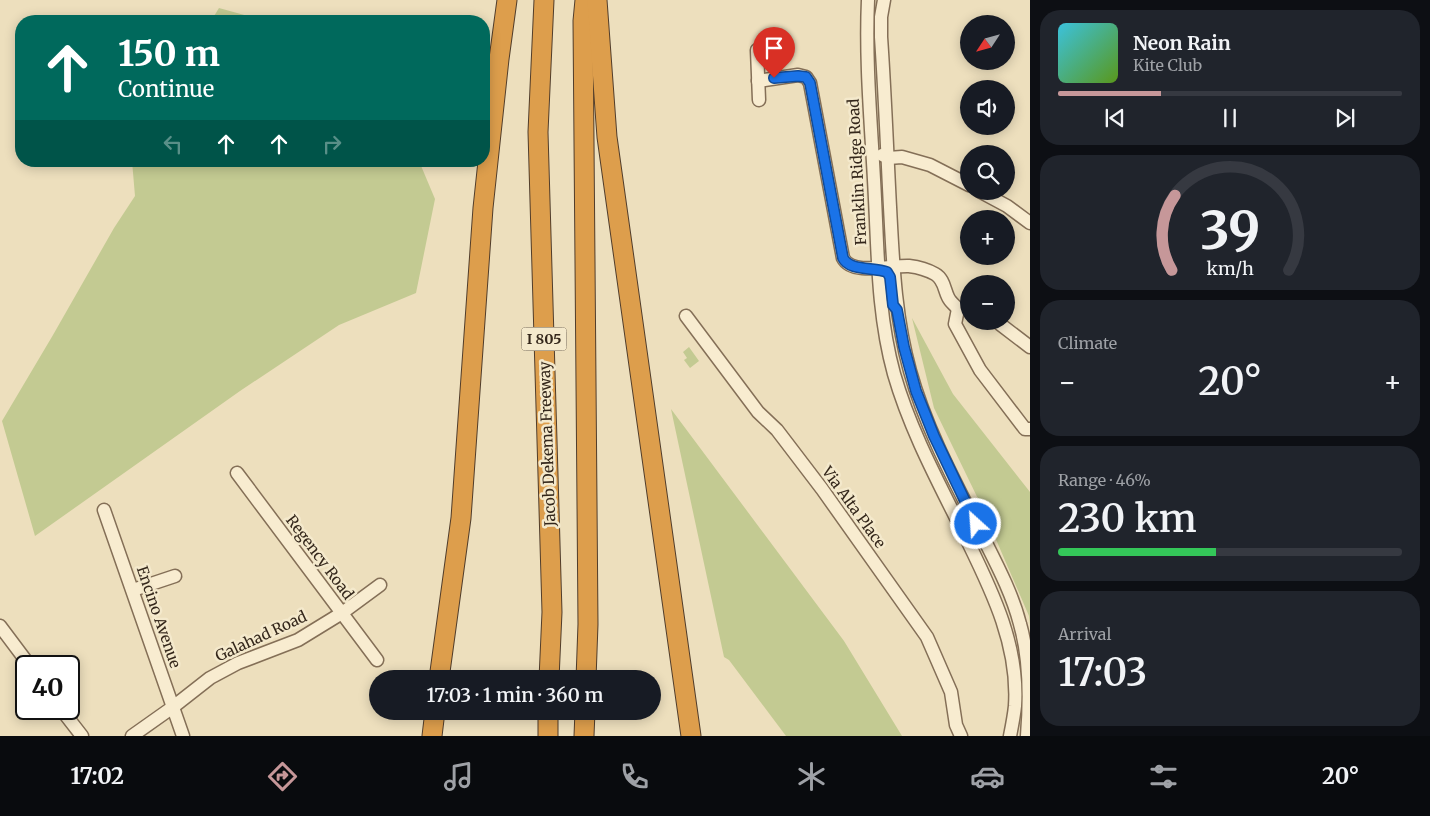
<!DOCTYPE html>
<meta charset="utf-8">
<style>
body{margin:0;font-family:Merriweather,serif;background:#20242c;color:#f1f3f6;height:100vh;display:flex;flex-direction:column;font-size:19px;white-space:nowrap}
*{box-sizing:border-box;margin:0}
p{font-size:16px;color:#9ea1a6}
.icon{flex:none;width:28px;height:28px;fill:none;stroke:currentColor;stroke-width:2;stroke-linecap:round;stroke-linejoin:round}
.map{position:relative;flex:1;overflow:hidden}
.sheet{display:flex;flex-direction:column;gap:10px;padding:10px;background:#0d0f14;width:400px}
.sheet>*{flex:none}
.top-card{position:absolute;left:15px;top:15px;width:475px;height:152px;border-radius:20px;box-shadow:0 2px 12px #0003;background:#00695c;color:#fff;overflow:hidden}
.needle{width:32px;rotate:234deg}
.tools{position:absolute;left:960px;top:15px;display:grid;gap:10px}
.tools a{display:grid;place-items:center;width:55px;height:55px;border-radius:50%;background:#171b24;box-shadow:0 2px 12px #0003;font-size:25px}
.speed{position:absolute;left:15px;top:655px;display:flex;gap:10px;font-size:25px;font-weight:700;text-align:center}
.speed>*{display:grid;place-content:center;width:65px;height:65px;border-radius:50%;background:#171b24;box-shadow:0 2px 12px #0003;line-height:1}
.speed .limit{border:2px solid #111;border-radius:8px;background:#fff;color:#111}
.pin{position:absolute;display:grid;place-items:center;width:42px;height:42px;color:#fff;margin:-51px -21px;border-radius:50% 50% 50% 0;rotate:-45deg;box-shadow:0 0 5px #0007}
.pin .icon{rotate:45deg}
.me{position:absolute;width:55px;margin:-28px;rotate:334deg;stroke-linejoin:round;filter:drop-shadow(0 0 4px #0008)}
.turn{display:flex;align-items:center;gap:18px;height:105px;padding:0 20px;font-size:22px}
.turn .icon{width:65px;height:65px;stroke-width:2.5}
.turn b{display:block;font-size:35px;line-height:42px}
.lanes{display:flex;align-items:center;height:48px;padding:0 20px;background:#0003;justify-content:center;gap:25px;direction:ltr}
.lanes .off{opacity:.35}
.big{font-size:38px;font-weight:600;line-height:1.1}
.sheet .tile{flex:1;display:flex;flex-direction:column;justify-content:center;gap:8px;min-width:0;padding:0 18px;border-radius:20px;background:#20242c}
.sheet .dial{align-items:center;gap:0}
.dial svg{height:130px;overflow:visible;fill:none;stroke:#363941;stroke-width:7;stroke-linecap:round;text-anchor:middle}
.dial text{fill:#f1f3f6;stroke:none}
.song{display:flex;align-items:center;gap:15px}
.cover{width:60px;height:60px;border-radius:8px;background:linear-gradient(135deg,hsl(190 70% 55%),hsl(90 70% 35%))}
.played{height:5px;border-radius:2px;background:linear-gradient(90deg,#c69799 30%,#363941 30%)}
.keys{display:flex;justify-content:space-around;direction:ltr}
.heat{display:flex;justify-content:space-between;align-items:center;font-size:28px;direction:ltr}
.charge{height:8px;border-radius:4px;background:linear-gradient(90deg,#34c759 46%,#363941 0)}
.trip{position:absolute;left:369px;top:670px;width:292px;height:50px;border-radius:25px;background:#171b24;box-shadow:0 2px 12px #0003;font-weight:600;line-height:50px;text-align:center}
.dock{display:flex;height:80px;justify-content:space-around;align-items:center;background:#090b0e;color:#9ea1a6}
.dock .icon{width:35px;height:35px}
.dock .active{color:#c69799}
.dock b{font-size:22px;color:#f1f3f6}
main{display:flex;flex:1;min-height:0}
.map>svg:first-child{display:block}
.green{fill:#c3ca92}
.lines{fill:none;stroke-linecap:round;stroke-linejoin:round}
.minor-casing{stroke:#846f57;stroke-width:15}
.highway-casing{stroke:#513d2b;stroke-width:21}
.minor{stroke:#f8ecd0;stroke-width:12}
.highway{stroke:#dd9e4c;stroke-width:19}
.route-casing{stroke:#114b97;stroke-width:12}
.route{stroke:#1a73e8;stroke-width:9}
.labels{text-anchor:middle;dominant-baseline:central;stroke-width:5;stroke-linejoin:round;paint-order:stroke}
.shield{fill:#f4e9cc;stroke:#6e6150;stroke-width:1}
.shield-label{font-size:14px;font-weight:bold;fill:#34271b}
.street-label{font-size:15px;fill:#34271b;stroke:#f4e9cc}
</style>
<main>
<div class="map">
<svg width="1030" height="736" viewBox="0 0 1030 736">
<rect width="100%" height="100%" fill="#eddfbd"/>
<g class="green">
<path d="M219 8 266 21H211Z"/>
<path d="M132 161H419L435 199 416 293 339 325 240 391 35 536 2 421 53 335 114 228 135 196Z"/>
<path d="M912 318 953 394 1030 492V625L1029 616 982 507 934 408Z"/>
<path d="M689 347 699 361 690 368 684 360 687 358 683 352Z"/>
<path d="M671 409 844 641 902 736H786L729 660 724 657Z"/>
</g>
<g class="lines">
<defs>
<g id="minor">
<path d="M868 0C865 66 872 133 875 199 878 258 878 316 894 374 911 433 941 487 968 542 993 593 1019 647 1015 706 1014 716 1012 726 1010 736"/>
<path d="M884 0 881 17V37C885 94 887 150 890 207 893 263 895 317 910 371 926 429 956 484 983 537 997 565 1012 593 1020 624 1030 659 1030 699 1027 736"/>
<path d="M757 50 759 100"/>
<path d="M758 81 798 75 806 77 810 83 843 258C852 276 892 265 909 266 917 267 928 270 935 274 944 279 944 289 948 297 950 302 955 305 958 309"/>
<path d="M882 155 888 158 902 157 930 165 969 185"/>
<path d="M979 191 1007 206 1030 223"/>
<path d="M969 308 958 309 955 324 980 370 1025 429H1030"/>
<path d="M686 316 758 412 777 430 822 489 927 637 951 692 956 725 961 736"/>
<path d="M996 321 1030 347"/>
<path d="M237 473 377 660"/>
<path d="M104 510 183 736"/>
<path d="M133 590 175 576"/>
<path d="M0 626 30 666"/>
<path d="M61 709 82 736"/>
<path d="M132 736 173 707 210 678 238 663 298 640 342 613 380 585"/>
</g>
<g id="highway">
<path d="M544 0 538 132 552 612 549 679"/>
<path d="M585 0 583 21 588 624 586 679"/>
<path d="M597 0 607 137 691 736"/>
<path d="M439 679 461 518 483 208 499 59 507 0"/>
<path d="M432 736 435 711"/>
<path d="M548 736V711"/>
<path d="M584 736 585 711"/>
</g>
</defs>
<use href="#minor" class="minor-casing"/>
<use href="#highway" class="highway-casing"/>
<use href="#minor" class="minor"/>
<use href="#highway" class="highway"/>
</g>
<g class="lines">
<defs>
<path id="route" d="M774 78 798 76 806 77 810 83 843 258C849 271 874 267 887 272L890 277 893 305 897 310 904 347 916 391 934 436 976 524"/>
</defs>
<use href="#route" class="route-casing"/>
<use href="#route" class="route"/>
</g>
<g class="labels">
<rect class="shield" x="521.5" y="327.5" width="45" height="23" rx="4"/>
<g class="shield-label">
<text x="544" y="339">I 805</text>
</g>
<g class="street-label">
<text transform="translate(857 172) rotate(-93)">Franklin Ridge Road</text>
<text transform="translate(547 444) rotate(-92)">Jacob Dekema Freeway</text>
<text transform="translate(854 507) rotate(54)">Via Alta Place</text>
<text transform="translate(320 557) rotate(53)">Regency Road</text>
<text transform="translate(159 617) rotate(71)">Encino Avenue</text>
<text transform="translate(261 636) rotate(-25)">Galahad Road</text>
</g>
</g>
</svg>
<div class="tools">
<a><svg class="needle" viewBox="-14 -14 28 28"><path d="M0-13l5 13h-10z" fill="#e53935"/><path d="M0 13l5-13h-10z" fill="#9ea1a6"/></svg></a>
<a><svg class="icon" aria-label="sound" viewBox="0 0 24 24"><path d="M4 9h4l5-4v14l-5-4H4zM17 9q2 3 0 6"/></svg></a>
<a><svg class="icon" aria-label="search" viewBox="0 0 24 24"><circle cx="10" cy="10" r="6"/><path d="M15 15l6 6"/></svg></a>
<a>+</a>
<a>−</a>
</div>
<div class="speed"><div class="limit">40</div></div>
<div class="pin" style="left:774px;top:78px;background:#d93025"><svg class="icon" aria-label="arrive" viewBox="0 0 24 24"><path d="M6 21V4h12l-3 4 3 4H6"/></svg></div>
<svg class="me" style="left:976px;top:524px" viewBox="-20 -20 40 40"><circle r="17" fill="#1a73e8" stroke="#fff" stroke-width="3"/><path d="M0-11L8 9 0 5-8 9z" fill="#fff"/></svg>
<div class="trip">17:03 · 1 min · 360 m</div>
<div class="top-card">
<div class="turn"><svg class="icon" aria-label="ahead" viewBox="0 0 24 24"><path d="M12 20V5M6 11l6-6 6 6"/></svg><div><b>150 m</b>Continue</div></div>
<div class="lanes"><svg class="icon off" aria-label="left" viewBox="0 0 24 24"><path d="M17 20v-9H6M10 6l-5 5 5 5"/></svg><svg class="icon" aria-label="ahead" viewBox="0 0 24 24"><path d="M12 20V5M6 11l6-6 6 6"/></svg><svg class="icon" aria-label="ahead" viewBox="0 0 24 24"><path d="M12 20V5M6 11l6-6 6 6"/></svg><svg class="icon off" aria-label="right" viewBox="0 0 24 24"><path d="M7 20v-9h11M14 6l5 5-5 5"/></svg></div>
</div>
</div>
<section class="sheet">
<div class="tile">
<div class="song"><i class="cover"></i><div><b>Neon Rain</b><p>Kite Club</p></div></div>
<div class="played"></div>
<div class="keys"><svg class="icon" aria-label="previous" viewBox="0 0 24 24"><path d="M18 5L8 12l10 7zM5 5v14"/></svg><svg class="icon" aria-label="pause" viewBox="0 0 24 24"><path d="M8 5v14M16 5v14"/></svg><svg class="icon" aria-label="next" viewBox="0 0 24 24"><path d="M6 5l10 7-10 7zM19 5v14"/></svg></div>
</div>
<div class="tile dial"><svg viewBox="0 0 100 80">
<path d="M14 69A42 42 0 1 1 86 69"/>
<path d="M14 69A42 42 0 0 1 16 23" stroke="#c69799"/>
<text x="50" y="56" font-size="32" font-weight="700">39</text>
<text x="50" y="72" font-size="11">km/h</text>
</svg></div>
<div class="tile"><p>Climate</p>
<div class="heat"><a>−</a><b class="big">20°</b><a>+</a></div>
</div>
<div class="tile"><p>Range · 46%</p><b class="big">230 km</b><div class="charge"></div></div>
<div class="tile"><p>Arrival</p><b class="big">17:03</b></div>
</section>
</main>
<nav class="dock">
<b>17:02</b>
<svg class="icon active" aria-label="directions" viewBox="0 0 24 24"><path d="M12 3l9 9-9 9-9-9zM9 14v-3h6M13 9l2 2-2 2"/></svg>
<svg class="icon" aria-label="music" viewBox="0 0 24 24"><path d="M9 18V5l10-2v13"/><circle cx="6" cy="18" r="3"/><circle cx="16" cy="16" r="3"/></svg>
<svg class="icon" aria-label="phone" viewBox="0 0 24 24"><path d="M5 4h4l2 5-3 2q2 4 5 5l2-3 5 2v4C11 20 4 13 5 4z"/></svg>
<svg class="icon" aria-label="climate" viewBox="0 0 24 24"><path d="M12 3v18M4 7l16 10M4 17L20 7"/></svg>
<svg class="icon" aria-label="car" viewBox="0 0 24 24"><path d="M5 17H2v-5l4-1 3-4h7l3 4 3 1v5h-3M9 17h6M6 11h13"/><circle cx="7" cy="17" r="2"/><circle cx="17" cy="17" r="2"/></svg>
<svg class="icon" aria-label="filters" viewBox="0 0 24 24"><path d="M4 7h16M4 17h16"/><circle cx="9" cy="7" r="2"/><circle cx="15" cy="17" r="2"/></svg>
<b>20°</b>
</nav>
